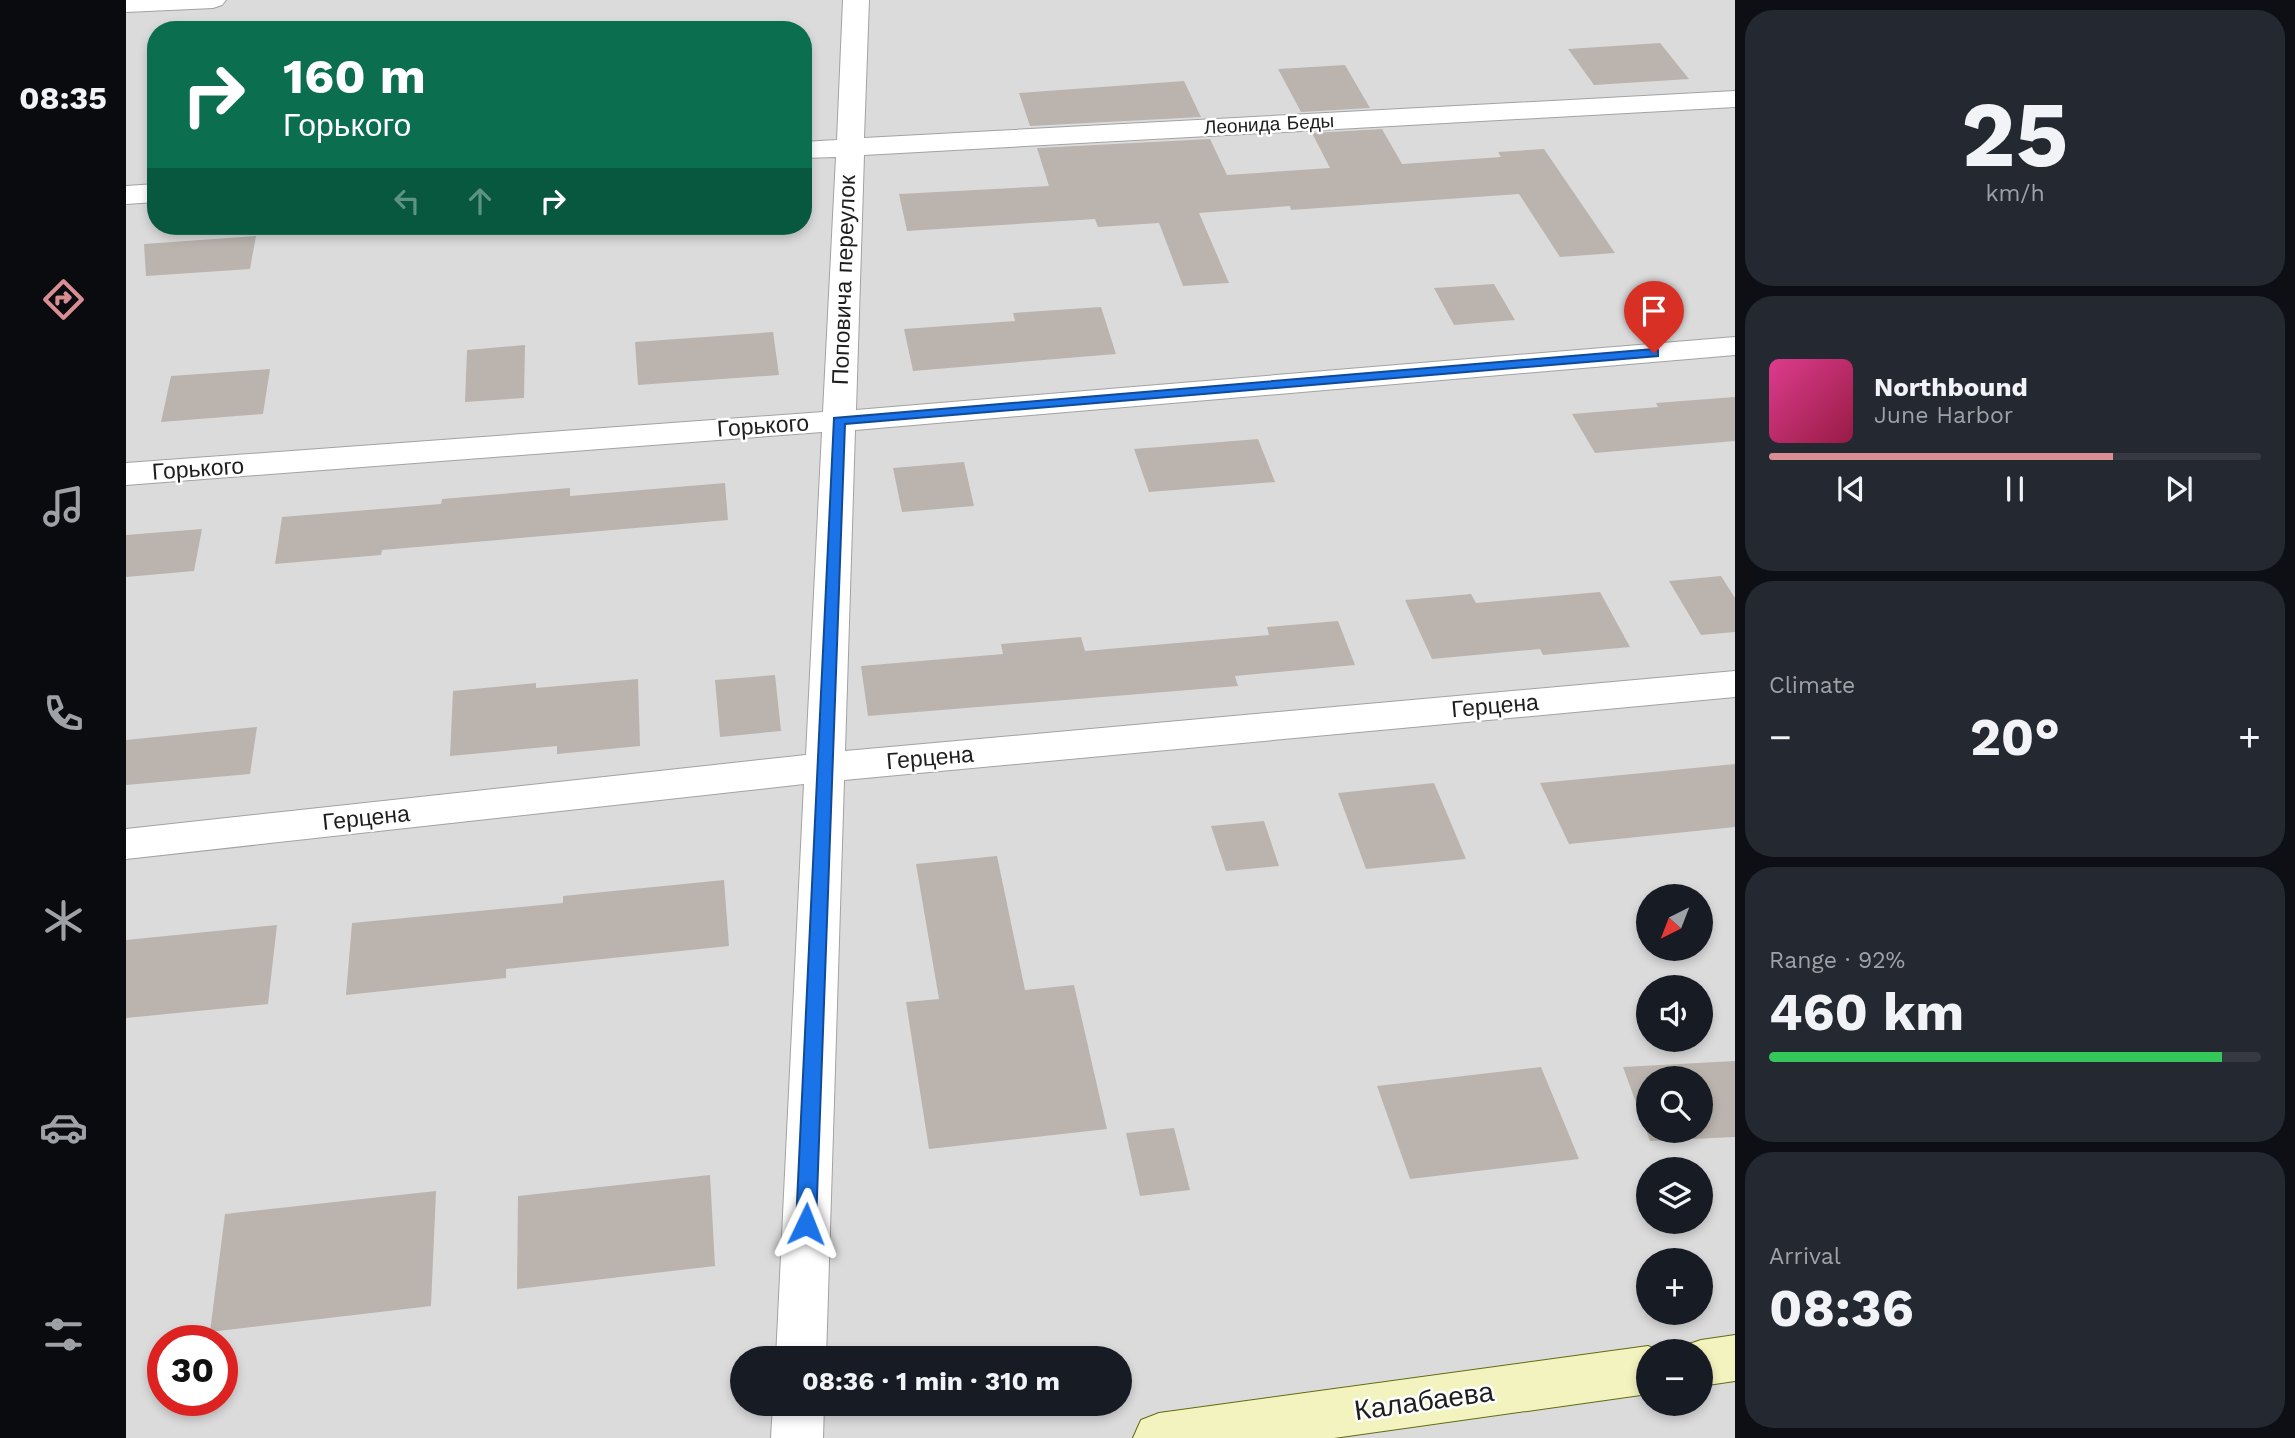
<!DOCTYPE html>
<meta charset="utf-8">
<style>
body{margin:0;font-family:"Work Sans",sans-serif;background:#242831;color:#f1f3f6;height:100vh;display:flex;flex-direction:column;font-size:26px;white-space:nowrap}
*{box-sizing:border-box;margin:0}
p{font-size:23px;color:#9ea1a6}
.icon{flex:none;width:38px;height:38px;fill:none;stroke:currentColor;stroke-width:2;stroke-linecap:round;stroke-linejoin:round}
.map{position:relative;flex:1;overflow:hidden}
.panel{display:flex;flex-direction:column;gap:10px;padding:10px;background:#0d0f14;width:560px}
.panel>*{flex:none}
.top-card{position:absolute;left:21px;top:21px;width:665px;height:214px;border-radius:28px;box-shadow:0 4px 10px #0003;background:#0b6e4f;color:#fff;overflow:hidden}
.needle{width:46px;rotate:222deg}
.tools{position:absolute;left:1510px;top:884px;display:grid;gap:14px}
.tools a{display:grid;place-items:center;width:77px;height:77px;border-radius:50%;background:#171b24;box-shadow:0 4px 10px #0003;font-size:35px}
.speed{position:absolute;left:21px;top:1325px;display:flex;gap:14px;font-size:35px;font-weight:700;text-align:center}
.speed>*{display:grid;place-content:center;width:91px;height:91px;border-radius:50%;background:#171b24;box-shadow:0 4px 10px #0003;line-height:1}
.speed .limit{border:10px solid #d22;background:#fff;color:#111}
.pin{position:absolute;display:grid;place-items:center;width:60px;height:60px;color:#fff;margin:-72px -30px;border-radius:50% 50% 50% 0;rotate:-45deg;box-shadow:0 0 7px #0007}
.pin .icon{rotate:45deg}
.me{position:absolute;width:77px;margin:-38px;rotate:2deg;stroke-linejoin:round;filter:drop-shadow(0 0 5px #0008)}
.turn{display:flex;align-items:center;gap:24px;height:147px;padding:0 21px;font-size:32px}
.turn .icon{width:91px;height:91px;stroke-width:2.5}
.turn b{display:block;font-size:49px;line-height:60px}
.lanes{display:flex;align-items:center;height:66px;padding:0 21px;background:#0003;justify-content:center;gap:35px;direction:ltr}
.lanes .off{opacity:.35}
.big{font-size:52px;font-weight:700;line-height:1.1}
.panel .widget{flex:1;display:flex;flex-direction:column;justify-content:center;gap:10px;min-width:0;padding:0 24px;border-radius:28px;background:#242831}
.panel .dial{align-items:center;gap:0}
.dial b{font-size:91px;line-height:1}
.song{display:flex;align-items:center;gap:21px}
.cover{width:84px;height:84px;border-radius:10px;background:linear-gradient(135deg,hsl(330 70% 55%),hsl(340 70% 35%))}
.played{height:7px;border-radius:4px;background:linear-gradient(90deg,#d88e92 70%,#363941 70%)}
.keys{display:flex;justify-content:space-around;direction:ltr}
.heat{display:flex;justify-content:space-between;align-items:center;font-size:38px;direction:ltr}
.charge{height:10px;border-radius:5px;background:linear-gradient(90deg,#34c759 92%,#363941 0)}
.trip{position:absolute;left:604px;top:1346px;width:402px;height:70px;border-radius:35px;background:#171b24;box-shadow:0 4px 10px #0003;font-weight:700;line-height:70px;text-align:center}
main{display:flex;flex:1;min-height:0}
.dock{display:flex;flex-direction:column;width:126px;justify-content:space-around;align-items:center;background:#090b0e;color:#9ea1a6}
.dock .icon{width:49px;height:49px}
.dock .active{color:#d88e92}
.dock b{font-size:32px;color:#f1f3f6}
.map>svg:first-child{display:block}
.residential{fill:#dcdbdb;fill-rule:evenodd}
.building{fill:#bbb4ae;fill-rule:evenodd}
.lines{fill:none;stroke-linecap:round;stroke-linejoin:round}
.street-casing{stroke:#a2a2a2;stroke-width:2}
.secondary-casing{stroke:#636b0f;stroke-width:2}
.street{fill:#fff;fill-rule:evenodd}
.secondary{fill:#f2f3be;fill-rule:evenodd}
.route{fill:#1a73e8;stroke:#114b97;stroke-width:2}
.labels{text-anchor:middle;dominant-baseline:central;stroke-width:5;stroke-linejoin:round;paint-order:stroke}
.far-street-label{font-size:19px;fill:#1e1e1e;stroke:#fff}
.street-label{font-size:23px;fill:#1e1e1e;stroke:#fff}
.near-street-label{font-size:28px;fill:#1e1e1e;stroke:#fff}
</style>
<main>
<nav class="dock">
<b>08:35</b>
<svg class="icon active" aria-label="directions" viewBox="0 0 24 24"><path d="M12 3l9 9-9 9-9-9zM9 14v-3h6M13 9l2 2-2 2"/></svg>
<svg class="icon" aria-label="music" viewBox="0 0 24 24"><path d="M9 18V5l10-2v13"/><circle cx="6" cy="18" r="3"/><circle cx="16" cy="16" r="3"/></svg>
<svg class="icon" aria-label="phone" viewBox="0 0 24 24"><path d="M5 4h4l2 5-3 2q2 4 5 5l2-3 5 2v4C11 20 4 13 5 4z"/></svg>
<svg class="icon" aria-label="climate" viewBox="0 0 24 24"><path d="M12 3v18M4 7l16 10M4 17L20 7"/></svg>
<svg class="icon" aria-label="car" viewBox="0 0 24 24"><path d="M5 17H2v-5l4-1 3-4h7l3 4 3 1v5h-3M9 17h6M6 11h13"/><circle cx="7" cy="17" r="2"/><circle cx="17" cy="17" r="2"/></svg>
<svg class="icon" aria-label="filters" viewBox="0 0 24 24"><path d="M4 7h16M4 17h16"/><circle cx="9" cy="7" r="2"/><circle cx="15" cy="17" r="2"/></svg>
</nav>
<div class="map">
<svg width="1609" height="1438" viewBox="0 0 1609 1438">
<rect width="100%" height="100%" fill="#eeebe5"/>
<path class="residential" d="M0 0H1609V1438H0ZM30 30H677V226H30ZM1522 896H1575V948H1522ZM1522 987H1575V1040H1522ZM1522 1078H1575V1130H1522ZM1522 1169H1575V1222H1522ZM1522 1260H1575V1312H1522ZM37 1340H96V1400H37ZM1522 1351H1575V1404H1522ZM616 1358H994V1404H616Z"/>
<g class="building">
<path d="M1534 43 1563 79 1468 85 1442 49Z"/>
<path d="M1219 65 1244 108 1175 112 1152 69Z"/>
<path d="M1058 81 1075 117 904 126 893 93Z"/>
<path d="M1256 129 1276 164 1375 157 1372 152 1418 149 1489 253 1434 257 1393 194 1165 210 1164 206 1073 213 1103 283 1057 286 1033 223 972 227 969 219 781 231 773 194 923 186 911 148 1084 139 1101 175 1204 168 1186 133Z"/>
<path d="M130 236 124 269 20 276 18 244Z"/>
<path d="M1368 284 1389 320 1328 325 1308 288Z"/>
<path d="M975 307 990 354 787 371 778 329 889 321 887 313Z"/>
<path d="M647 332 653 375 512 385 509 342Z"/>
<path d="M399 345 398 398 339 402 341 350Z"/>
<path d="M144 369 137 414 35 422 45 376Z"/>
<path d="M1609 397V441L1469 453 1446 414 1532 407 1530 403Z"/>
<path d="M1132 439 1149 482 1023 492 1008 449Z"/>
<path d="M838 462 848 506 776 512 767 468Z"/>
<path d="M599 483 602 520 256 550 255 555 149 564 156 517 315 504 316 499 444 488V496Z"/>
<path d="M76 529 68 571 0 577V535Z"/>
<path d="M1595 576 1609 598V632L1575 635 1543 581Z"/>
<path d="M1474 592 1504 647 1417 655 1414 649 1306 659 1279 600 1345 594 1350 603Z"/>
<path d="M1212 621 1229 665 1109 676 1112 686 742 716 735 666 877 654 875 644 955 637 959 651 1143 635 1141 627Z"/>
<path d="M649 675 655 731 594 737 589 680Z"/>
<path d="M512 679 514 746 431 754V746L324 756 327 691 410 683V688Z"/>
<path d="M131 727 124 774 0 785V740Z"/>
<path d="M1609 764V827L1443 844 1414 783Z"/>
<path d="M1308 783 1340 859 1240 869 1212 793Z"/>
<path d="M1138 821 1153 866 1100 871 1085 826Z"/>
<path d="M871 856 899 990 948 985 981 1129 803 1149 780 1002 813 999 790 864Z"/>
<path d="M598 880 603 946 380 969V978L220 995 226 923 437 903V896Z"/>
<path d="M151 925 142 1004 0 1018V940Z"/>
<path d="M1609 1061V1137L1524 1141 1497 1067ZM1522 1078H1575V1130H1522Z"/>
<path d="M1415 1067 1453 1159 1284 1179 1251 1086Z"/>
<path d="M1048 1128 1064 1190 1014 1196 1000 1133Z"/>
<path d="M584 1175 589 1266 391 1289 392 1196Z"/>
<path d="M310 1191 305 1306 84 1332 99 1214Z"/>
</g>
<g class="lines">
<defs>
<g id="street">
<path d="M0 0H100L96 5 87 8 0 12Z"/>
<path d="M717 0H743L738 138 1609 91V107L738 155 730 410 1609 337V355L729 430 719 751 1609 671V697L718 780 700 1358H650L678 784 0 859V829L680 755 696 432 0 485V463L697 412 710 157 677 158V142L711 140Z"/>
<path d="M30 184V202L0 204V186Z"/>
<path d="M647 1404H698L697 1438H645Z"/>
</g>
<g id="secondary">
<path d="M1609 1335V1381L1575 1386V1351H1555L1557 1346 1575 1340Z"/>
<path d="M1522 1346 1534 1351H1522V1394L1208 1438H1007L1015 1420 1033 1413Z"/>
</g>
</defs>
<use href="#street" class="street-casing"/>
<use href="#secondary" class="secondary-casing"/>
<use href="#street" class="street"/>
<use href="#secondary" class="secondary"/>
</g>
<path class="route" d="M1528 349 1532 350V356L719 424 690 1224 687 1230 680 1233 673 1230 670 1224 708 418Z"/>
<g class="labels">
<g class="far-street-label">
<text transform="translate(1143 124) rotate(-3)">Леонида Беды</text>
</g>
<g class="street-label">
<text transform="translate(718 280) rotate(-88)">Поповича переулок</text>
<text transform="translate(637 426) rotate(-4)">Горького</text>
<text transform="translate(72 469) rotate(-4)">Горького</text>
<text transform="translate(1369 706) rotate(-5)">Герцена</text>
<text transform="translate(804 758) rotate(-5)">Герцена</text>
<text transform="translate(240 818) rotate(-6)">Герцена</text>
</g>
<g class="near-street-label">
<text transform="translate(1298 1401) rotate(-8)">Калабаева</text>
</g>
</g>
</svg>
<div class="tools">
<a><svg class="needle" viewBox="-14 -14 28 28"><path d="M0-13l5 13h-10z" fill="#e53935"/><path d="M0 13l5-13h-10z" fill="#9ea1a6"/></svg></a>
<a><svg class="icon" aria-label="sound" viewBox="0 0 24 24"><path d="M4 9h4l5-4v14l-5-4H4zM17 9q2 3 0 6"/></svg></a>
<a><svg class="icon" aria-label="search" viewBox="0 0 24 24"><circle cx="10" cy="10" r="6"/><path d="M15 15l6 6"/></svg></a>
<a><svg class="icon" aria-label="layers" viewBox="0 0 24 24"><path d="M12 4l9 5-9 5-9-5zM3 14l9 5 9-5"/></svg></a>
<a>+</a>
<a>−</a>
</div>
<div class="speed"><div class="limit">30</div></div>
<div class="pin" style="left:1528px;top:353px;background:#d93025"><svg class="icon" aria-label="arrive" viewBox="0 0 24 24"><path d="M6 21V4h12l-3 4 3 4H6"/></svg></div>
<svg class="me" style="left:680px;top:1224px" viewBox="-20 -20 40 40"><path d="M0-17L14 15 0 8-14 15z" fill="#1a73e8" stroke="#fff" stroke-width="4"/></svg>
<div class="trip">08:36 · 1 min · 310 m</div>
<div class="top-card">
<div class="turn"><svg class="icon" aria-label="right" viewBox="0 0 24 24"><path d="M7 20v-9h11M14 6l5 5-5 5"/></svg><div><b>160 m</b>Горького</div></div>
<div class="lanes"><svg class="icon off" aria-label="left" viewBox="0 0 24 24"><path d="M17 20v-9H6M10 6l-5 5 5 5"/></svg><svg class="icon off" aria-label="ahead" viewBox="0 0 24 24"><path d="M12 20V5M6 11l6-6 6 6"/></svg><svg class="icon" aria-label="right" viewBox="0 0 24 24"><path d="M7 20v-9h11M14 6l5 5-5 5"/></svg></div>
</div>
</div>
<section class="panel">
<div class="widget dial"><b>25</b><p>km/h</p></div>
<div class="widget">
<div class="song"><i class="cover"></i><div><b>Northbound</b><p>June Harbor</p></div></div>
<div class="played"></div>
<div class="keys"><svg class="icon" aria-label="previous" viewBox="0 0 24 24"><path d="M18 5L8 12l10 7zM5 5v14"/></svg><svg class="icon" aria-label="pause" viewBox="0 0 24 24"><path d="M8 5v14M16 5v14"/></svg><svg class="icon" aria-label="next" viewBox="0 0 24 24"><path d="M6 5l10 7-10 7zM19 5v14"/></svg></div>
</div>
<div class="widget"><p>Climate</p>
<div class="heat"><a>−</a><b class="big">20°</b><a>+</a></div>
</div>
<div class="widget"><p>Range · 92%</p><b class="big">460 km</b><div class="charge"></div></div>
<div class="widget"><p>Arrival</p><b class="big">08:36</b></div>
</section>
</main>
